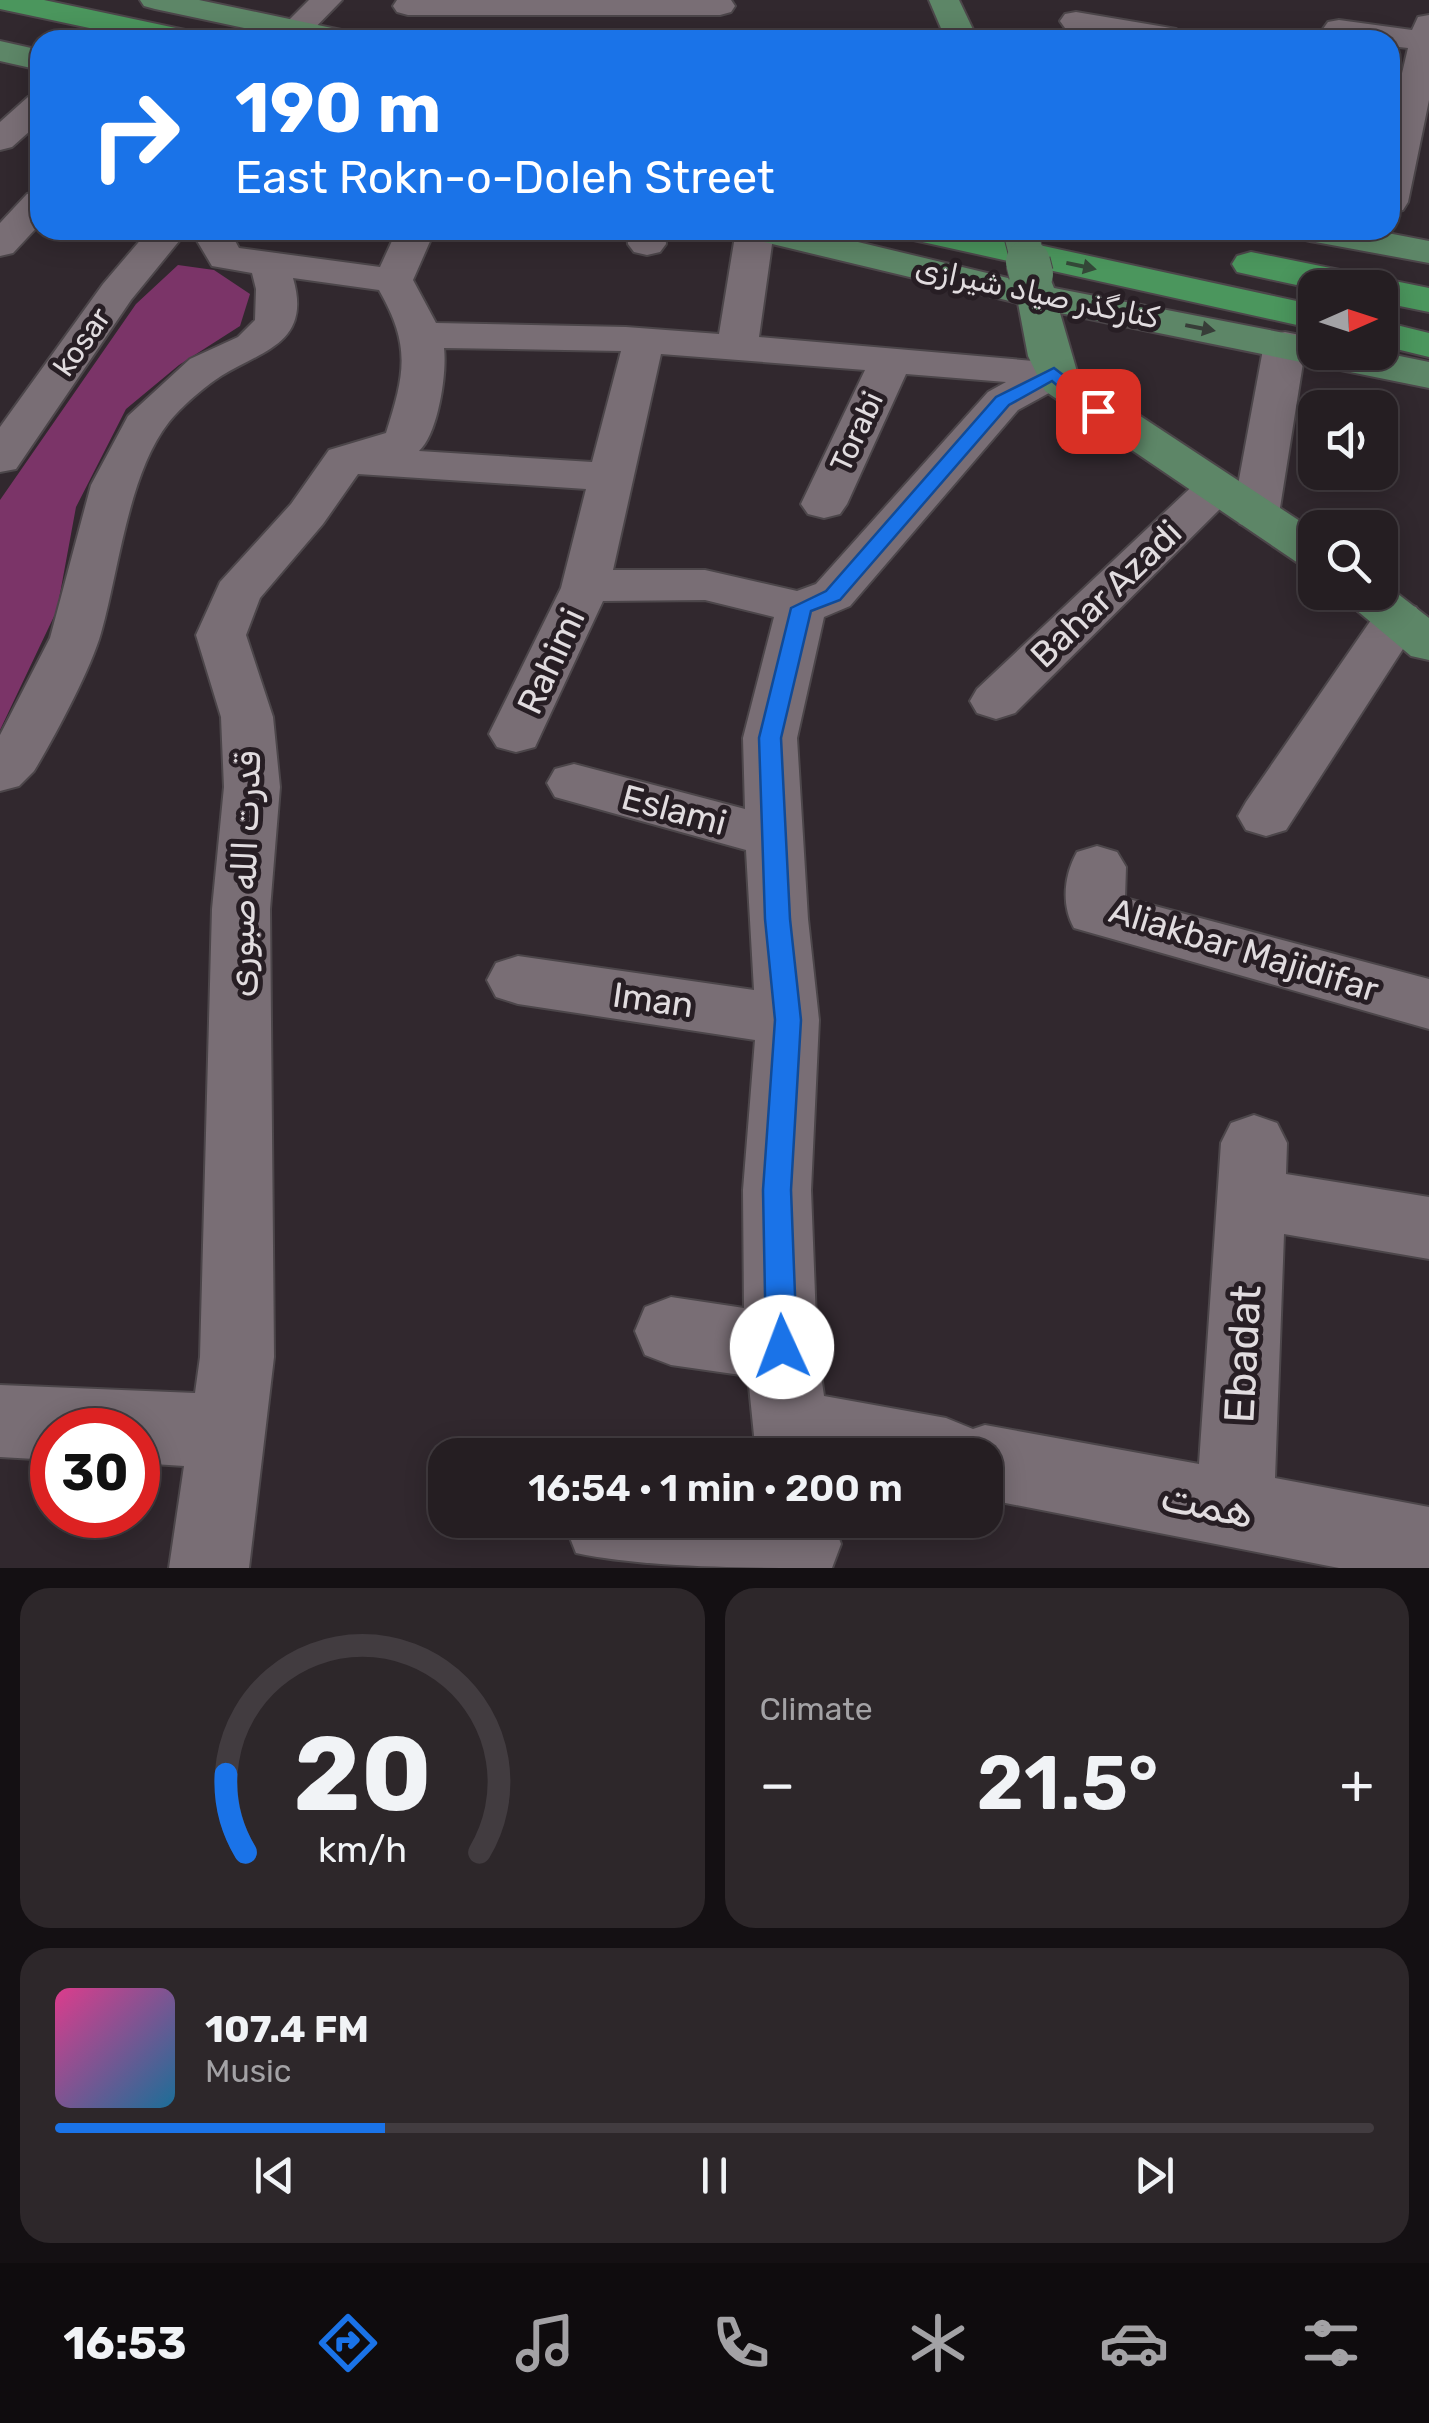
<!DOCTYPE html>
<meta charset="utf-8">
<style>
body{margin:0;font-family:Rubik,Vazirmatn,sans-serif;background:#2d272a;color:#f1f3f6;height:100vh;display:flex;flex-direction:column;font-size:38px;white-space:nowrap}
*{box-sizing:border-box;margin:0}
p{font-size:32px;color:#a3a2a5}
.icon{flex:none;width:55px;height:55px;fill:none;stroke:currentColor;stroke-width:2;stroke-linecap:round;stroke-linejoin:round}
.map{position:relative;height:1568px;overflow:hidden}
.panel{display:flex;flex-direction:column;gap:20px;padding:20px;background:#141013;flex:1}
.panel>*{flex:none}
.guide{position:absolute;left:30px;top:30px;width:1370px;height:210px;border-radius:30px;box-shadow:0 5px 25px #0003,0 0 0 2px #423c40;background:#1a73e8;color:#fff;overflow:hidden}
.needle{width:65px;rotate:87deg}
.controls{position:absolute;left:1298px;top:270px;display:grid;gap:20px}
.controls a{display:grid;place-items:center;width:100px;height:100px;border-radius:20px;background:#251e22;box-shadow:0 5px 25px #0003,0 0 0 2px #423c40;font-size:50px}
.speed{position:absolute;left:30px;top:1408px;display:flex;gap:20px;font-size:50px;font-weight:700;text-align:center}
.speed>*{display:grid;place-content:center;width:130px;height:130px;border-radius:50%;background:#251e22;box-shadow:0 5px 25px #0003,0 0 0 2px #423c40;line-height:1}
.speed .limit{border:15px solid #d22;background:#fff;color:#111}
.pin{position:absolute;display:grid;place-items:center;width:85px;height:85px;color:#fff;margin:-42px;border-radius:20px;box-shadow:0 5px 15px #0006}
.me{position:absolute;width:110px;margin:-55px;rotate:358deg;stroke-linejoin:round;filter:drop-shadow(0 0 8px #0008)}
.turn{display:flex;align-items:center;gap:35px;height:210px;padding:0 40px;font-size:45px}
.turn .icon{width:130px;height:130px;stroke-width:2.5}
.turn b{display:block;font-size:70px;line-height:85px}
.big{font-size:75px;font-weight:600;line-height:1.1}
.panel .card{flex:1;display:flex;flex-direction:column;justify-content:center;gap:15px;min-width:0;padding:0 35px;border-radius:30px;background:#2d272a}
.panel .dial{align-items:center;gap:0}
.dial svg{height:260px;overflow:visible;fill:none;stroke:#423c40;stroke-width:7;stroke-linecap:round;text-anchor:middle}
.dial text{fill:#f1f3f6;stroke:none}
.song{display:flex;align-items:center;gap:30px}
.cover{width:120px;height:120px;border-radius:15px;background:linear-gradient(135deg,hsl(330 70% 55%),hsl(200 70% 35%))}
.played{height:10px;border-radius:5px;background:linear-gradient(90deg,#1a73e8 25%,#423c40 25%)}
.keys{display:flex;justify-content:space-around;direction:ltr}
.heat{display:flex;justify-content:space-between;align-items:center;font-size:55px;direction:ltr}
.panel .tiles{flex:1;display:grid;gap:20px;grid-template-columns:1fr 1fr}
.card:last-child{grid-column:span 2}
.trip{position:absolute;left:428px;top:1438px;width:575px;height:100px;border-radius:30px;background:#251e22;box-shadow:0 5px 25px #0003,0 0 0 2px #423c40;font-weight:600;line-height:100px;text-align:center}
.tabs{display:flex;height:160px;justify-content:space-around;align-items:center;background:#0f0c0e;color:#a3a2a5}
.tabs .icon{width:70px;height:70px}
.tabs .active{color:#1a73e8}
.tabs b{font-size:45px;color:#f1f3f6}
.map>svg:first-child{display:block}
.forest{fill:#7b3468}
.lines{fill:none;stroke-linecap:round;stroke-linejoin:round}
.minor-casing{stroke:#4c464a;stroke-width:4}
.major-casing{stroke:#4c464a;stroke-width:4}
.highway-casing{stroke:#4c464a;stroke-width:4}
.minor{fill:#796e75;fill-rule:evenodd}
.major{fill:#5d8667;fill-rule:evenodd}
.highway{fill:#4b965d;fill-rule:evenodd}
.major-bridge-far1-casing{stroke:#4c464a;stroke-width:36;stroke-linecap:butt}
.major-bridge-casing{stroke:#4c464a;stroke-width:46;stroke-linecap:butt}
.major-bridge-far1{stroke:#5d8667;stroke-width:34}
.major-bridge{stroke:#5d8667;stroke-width:44}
.oneway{fill:#344838}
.oneway2{fill:#373d38}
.route{fill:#1a73e8;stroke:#114b97;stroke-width:2.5}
.labels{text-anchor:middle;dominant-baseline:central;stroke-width:10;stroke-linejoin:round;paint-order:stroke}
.far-street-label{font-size:30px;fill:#e1dcdf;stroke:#271e24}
.street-label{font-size:35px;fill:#e1dcdf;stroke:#271e24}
.near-street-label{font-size:42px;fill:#e1dcdf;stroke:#271e24}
</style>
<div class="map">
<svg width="1429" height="1568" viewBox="0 0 1429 1568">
<rect width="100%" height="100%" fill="#31282e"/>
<path class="forest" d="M178 265 214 270 250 294 240 326 179 365 126 409 76 507 57 610 0 730V500L136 304Z"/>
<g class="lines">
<defs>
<g id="minor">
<path d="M309 0H342L306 37H284L279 30Z"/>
<path d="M397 0H731L735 6 731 12 720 15H408L397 12 393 6Z"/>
<path d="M1076 12 1165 27 1176 29 1181 36 1178 40H1133L1065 28 1060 21 1065 14Z"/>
<path d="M1429 15V100L1408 202 1403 210 1390 213V124L1408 48 1390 46V40L1328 36 1323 29 1328 22 1339 20 1412 30 1418 17Z"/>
<path d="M40 94V122L12 147 0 150V122L28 97Z"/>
<path d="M40 191V224L13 253 0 256V223L27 194Z"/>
<path d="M149 230H188L131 300 16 469 0 472V427L103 284Z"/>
<path d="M202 230H241L234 239 239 248 380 267 397 230H435L413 280 436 323 626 327 719 334 736 230H774L759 337 1069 364 1075 373 1069 382 1018 410 850 606 824 617 797 738 808 919 819 1020 811 1190 817 1347 824 1396 946 1418 973 1429 985 1425 1199 1464 1221 1143 1231 1123 1254 1115 1277 1123 1287 1143 1286 1174 1429 1197V1259L1284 1234 1275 1478 1429 1507V1568H1339L985 1499V1455H756L748 1376 671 1365 645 1355 635 1331 645 1307 671 1297 744 1308 743 1190 755 1040 518 1004 496 997 487 980 496 963 518 956 754 990 746 850 555 797 547 783 555 769 574 764 745 809 743 738 774 617 705 600 603 601 535 747 516 752 497 747 489 734 561 588 586 489 358 474 323 524 260 598 246 635 273 717 280 787 270 909 274 1357 249 1568H169L184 1466 138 1463V1430H52V1460L0 1457V1385L195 1393 200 1357 212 909 224 787 221 717 196 635 220 582 291 504 329 450 386 433C405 373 411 346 379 290L293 278C312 343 263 350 221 376 204 387 181 407 169 422 128 474 119 570 101 633 91 669 54 738 34 771L19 786 0 791V735L50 638 91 485 128 416 190 359 238 337 255 320 256 289 252 273 212 266 196 239ZM444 348 621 351 592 462 419 451C438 434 447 374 444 348ZM661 354 865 370 801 504 808 514 824 518 840 514 847 504 906 374 1006 382 988 392 816 584 797 591 705 570H613Z"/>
<path d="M627 230H665L666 244 660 252 647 255 634 252 628 244Z"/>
<path d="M1285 332 1300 335 1306 344 1279 514 1272 524 1256 528 1240 524 1233 514 1237 492 1015 713 996 719 977 713 970 701 977 689 1201 478 1217 474 1233 478 1238 485 1264 344 1270 335Z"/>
<path d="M1398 602 1416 607 1423 618 1286 830 1266 836 1246 830 1238 816 1246 802 1380 607Z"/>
<path d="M1097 846 1117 852 1126 867 1125 898 1429 979V1029L1074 928C1061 905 1064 875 1077 852Z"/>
<path d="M567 1520H832L841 1544 832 1568C756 1568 644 1568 576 1553L565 1525Z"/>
</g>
<g id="major">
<path d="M140 0H199L346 31 357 33 362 40H301L155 9 144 6Z"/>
<path d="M929 0H959L978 40H946Z"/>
<path d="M0 41 40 50V70L0 61Z"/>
<path d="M741 230H808L1012 279 1017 266 1031 262 1045 266 1054 288 1315 339V352H1380L1429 362V388L1060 313 1078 375 1315 531V568L1298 563 1045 391 1028 356 1018 303 747 238Z"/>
<path d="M1291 230H1372L1429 241V263L1310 241 1297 238Z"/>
<path d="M1380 580 1429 618V660L1411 656 1348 603 1341 592H1380Z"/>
</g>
<g id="highway">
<path d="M0 0H44L190 31 201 33 206 40H146L0 9Z"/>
<path d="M899 230H970L1315 305V329L918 241 905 238Z"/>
<path d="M1251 252 1429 288V312L1380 302V288L1315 289 1237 272 1232 264 1237 256Z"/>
<path d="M1380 321 1429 333V357L1380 345Z"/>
</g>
</defs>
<use href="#minor" class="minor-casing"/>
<use href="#major" class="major-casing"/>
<use href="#highway" class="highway-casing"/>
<use href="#minor" class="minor"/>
<use href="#major" class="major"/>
<use href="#highway" class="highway"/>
<defs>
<path id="major-bridge-far1" d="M1020 230 1029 265"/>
<path id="major-bridge" d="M1028 262 1031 274"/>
</defs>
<use href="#major-bridge-far1" class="major-bridge-far1-casing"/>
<use href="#major-bridge" class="major-bridge-casing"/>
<use href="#major-bridge-far1" class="major-bridge-far1"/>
<use href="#major-bridge" class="major-bridge"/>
</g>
<defs><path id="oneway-solid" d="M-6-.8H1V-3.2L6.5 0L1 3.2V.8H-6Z" transform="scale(2.5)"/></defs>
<use class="oneway" href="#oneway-solid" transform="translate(1081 266) rotate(12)"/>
<use class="oneway2" href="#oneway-solid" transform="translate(1200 328) rotate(11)"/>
<path class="route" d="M1054 368 1105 407V415H1092L1052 381 1009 405 840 600 811 611 781 738 790 919 801 1020 791 1190 797 1347 792 1357 782 1361 771 1357 766 1347 763 1190 775 1020 765 919 759 738 791 608 826 591 996 397Z"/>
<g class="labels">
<g class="far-street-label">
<text transform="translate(1037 293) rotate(12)">کنارگذر صیاد شیرازی</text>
<text transform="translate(82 342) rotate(-55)">kosar</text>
<text transform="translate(857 432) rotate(-65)">Torabi</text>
</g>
<g class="street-label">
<text transform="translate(1106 594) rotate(-44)">Bahar Azadi</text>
<text transform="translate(551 661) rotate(-65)">Rahimi</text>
<text transform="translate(674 810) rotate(15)">Eslami</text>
<text transform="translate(244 874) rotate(-88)">قدرت الله صبوری</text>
<text transform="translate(1244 950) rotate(17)">Aliakbar Majidifar</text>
<text transform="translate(653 1000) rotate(8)">Iman</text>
</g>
<g class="near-street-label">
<text transform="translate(1243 1354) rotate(-87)">Ebadat</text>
<text transform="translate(1207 1505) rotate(11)">همت</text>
</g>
</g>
</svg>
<div class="controls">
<a><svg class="needle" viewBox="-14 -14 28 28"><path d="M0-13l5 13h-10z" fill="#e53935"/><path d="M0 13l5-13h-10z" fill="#a3a2a5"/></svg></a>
<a><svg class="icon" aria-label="sound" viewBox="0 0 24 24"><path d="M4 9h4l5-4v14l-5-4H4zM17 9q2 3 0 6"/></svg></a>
<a><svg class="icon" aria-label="search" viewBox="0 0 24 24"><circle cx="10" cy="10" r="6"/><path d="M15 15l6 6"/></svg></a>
</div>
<div class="speed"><div class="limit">30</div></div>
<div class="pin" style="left:1098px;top:411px;background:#d93025"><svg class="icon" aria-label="arrive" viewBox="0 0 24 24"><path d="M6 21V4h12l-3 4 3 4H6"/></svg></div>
<svg class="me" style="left:782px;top:1347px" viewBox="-20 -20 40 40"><circle r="19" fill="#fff"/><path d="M0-13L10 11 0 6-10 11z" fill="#1a73e8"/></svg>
<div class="trip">16:54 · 1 min · 200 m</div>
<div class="guide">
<div class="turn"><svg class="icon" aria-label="right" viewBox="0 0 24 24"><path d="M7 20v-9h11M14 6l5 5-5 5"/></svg><div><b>190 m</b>East Rokn-o-Doleh Street</div></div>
</div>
</div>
<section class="panel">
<div class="tiles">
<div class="card dial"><svg viewBox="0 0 100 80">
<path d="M14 69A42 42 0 1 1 86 69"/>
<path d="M14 69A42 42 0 0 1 8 45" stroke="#1a73e8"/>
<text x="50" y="56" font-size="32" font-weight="700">20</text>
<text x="50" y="72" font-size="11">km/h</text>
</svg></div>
<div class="card"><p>Climate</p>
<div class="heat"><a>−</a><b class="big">21.5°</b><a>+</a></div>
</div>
<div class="card">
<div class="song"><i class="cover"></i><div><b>107.4 FM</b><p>Music</p></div></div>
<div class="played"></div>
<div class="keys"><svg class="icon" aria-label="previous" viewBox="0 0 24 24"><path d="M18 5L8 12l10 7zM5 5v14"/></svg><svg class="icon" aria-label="pause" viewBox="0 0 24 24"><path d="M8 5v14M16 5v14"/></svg><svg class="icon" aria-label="next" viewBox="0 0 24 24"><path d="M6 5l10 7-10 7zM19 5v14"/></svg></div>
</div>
</div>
</section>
<nav class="tabs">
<b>16:53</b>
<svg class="icon active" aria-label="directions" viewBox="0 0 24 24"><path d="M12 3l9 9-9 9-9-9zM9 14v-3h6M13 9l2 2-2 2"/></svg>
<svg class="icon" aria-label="music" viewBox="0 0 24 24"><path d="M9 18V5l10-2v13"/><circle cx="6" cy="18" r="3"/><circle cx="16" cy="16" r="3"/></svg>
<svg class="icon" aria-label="phone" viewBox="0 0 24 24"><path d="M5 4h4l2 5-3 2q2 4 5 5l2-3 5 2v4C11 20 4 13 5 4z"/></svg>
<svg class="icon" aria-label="climate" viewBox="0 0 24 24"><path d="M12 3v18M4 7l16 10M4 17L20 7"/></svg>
<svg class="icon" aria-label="car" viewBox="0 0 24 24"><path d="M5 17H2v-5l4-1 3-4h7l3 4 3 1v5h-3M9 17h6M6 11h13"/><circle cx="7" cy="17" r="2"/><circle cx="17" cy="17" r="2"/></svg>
<svg class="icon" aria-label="filters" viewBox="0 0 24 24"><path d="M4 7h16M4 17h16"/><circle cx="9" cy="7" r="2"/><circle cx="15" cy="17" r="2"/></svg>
</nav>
